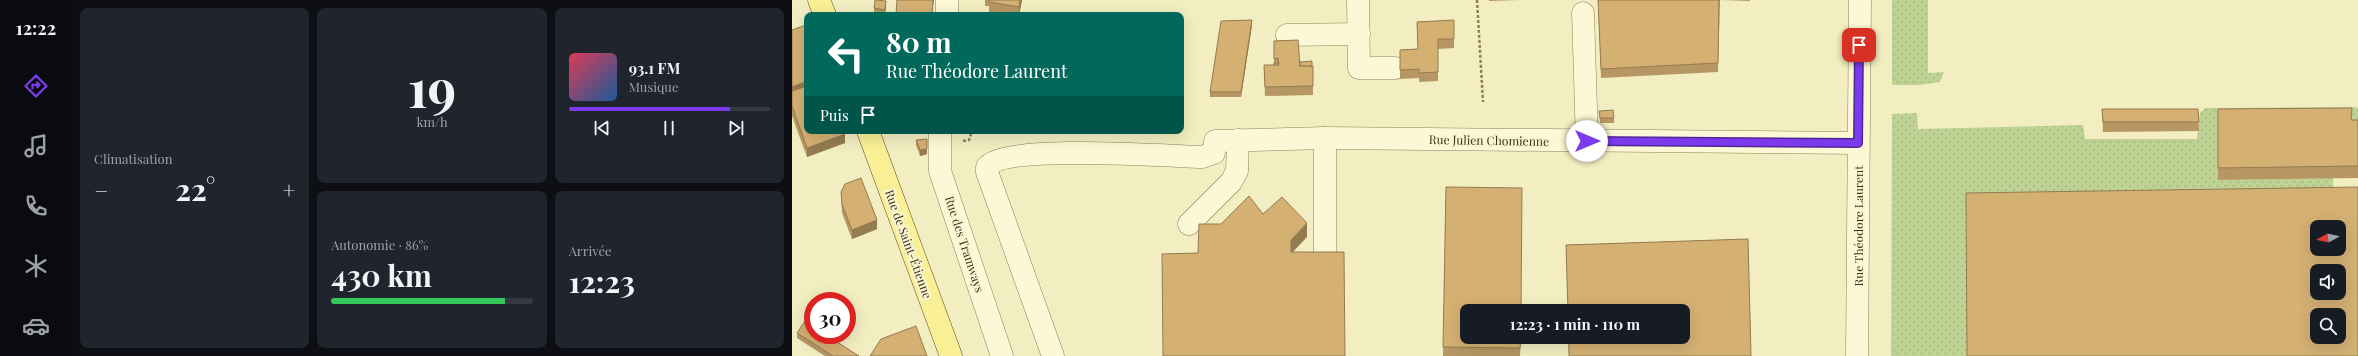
<!DOCTYPE html>
<html lang="fr">
<meta charset="utf-8">
<style>
body{margin:0;font-family:"Playfair Display",serif;background:#20242c;color:#f1f3f6;height:100vh;display:flex;flex-direction:column;font-size:15px;white-space:nowrap}
*{box-sizing:border-box;margin:0}
p{font-size:13px;color:#9ea1a6}
.icon{flex:none;width:22px;height:22px;fill:none;stroke:currentColor;stroke-width:2;stroke-linecap:round;stroke-linejoin:round}
.map{position:relative;flex:1;overflow:hidden}
.details{display:flex;flex-direction:column;gap:8px;padding:8px;background:#0d0f14;width:720px}
.details>*{flex:none}
.top-card{position:absolute;left:12px;top:12px;width:380px;height:122px;border-radius:8px;box-shadow:0 4px 16px #0002;background:#00695c;color:#fff;overflow:hidden}
.needle{width:26px;rotate:262deg}
.buttons{position:absolute;left:1518px;top:220px;display:grid;gap:8px}
.buttons a{display:grid;place-items:center;width:36px;height:36px;border-radius:8px;background:#171b24;box-shadow:0 4px 16px #0002;font-size:20px}
.speed{position:absolute;left:12px;top:292px;display:flex;gap:8px;font-size:20px;font-weight:700;text-align:center}
.speed>*{display:grid;place-content:center;width:52px;height:52px;border-radius:50%;background:#171b24;box-shadow:0 4px 16px #0002;line-height:1}
.speed .limit{border:6px solid #d22;background:#fff;color:#111}
.pin{position:absolute;display:grid;place-items:center;width:34px;height:34px;color:#fff;margin:-17px;border-radius:8px;box-shadow:0 2px 6px #0006}
.me{position:absolute;width:44px;margin:-22px;rotate:90deg;stroke-linejoin:round;filter:drop-shadow(0 0 3px #0008)}
.turn{display:flex;align-items:center;gap:14px;height:84px;padding:0 16px;font-size:18px}
.turn .icon{width:52px;height:52px;stroke-width:2.5}
.turn b{display:block;font-size:28px;line-height:34px}
.then{display:flex;align-items:center;height:38px;padding:0 16px;background:#0003;gap:8px;font-size:15px}
.big{font-size:30px;font-weight:700;line-height:1.1}
.details .widget{flex:1;display:flex;flex-direction:column;justify-content:center;gap:6px;min-width:0;padding:0 14px;border-radius:8px;background:#20242c}
.details .dial{align-items:center;gap:0}
.dial b{font-size:52px;line-height:1}
.song{display:flex;align-items:center;gap:12px}
.cover{width:48px;height:48px;border-radius:6px;background:linear-gradient(135deg,hsl(350 70% 55%),hsl(210 70% 35%))}
.played{height:4px;border-radius:2px;background:linear-gradient(90deg,#7c3aed 80%,#363941 80%)}
.keys{display:flex;justify-content:space-around;direction:ltr}
.heat{display:flex;justify-content:space-between;align-items:center;font-size:22px;direction:ltr}
.charge{height:6px;border-radius:3px;background:linear-gradient(90deg,#34c759 86%,#363941 0)}
.details .tiles{flex:1;display:grid;gap:8px;grid-template-columns:repeat(3,1fr)}
.widget:first-child{grid-row:span 2}
.trip{position:absolute;left:668px;top:304px;width:230px;height:40px;border-radius:8px;background:#171b24;box-shadow:0 4px 16px #0002;font-weight:700;line-height:40px;text-align:center}
main{display:flex;flex:1;min-height:0}
.tab-bar{display:flex;flex-direction:column;width:72px;justify-content:space-around;align-items:center;background:#090b0e;color:#9ea1a6}
.tab-bar .icon{width:28px;height:28px}
.tab-bar .on{color:#7c3aed}
.tab-bar b{font-size:18px;color:#f1f3f6}
.map>svg:first-child{display:block}
.grass{fill:url(#grass-dots)}
.lines{fill:none;stroke-linecap:round;stroke-linejoin:round}
.minor-casing{stroke:#8e7f57;stroke-width:23}
.major-casing{stroke:#5b4b2b;stroke-width:23}
.path{stroke:#8e7f57;stroke-width:2.5;stroke-dasharray:3 2;stroke-linecap:butt}
.minor{stroke:#fcf8d5;stroke-width:22}
.major{stroke:#f9ef95;stroke-width:22}
.wall{fill:#b69763}
.shaded-wall{fill:#947b50}
.building{fill:#d4b073;stroke:#947b50;fill-rule:evenodd}
.route-casing{stroke:#51269a;stroke-width:10}
.route{stroke:#7c3aed;stroke-width:7}
.labels{text-anchor:middle;dominant-baseline:central;stroke-width:4;stroke-linejoin:round;paint-order:stroke}
.street-label{font-size:12px;fill:#3c321c;stroke:#f9f6d2}
</style>
<main>
<nav class="tab-bar">
<b>12:22</b>
<svg class="icon on" aria-label="directions" viewBox="0 0 24 24"><path d="M12 3l9 9-9 9-9-9zM9 14v-3h6M13 9l2 2-2 2"/></svg>
<svg class="icon" aria-label="music" viewBox="0 0 24 24"><path d="M9 18V5l10-2v13"/><circle cx="6" cy="18" r="3"/><circle cx="16" cy="16" r="3"/></svg>
<svg class="icon" aria-label="phone" viewBox="0 0 24 24"><path d="M5 4h4l2 5-3 2q2 4 5 5l2-3 5 2v4C11 20 4 13 5 4z"/></svg>
<svg class="icon" aria-label="climate" viewBox="0 0 24 24"><path d="M12 3v18M4 7l16 10M4 17L20 7"/></svg>
<svg class="icon" aria-label="car" viewBox="0 0 24 24"><path d="M5 17H2v-5l4-1 3-4h7l3 4 3 1v5h-3M9 17h6M6 11h13"/><circle cx="7" cy="17" r="2"/><circle cx="17" cy="17" r="2"/></svg>
</nav>
<section class="details">
<div class="tiles">
<div class="widget"><p>Climatisation</p>
<div class="heat"><a>−</a><b class="big">22°</b><a>+</a></div>
</div>
<div class="widget dial"><b>19</b><p>km/h</p></div>
<div class="widget">
<div class="song"><i class="cover"></i><div><b>93.1 FM</b><p>Musique</p></div></div>
<div class="played"></div>
<div class="keys"><svg class="icon" aria-label="previous" viewBox="0 0 24 24"><path d="M18 5L8 12l10 7zM5 5v14"/></svg><svg class="icon" aria-label="pause" viewBox="0 0 24 24"><path d="M8 5v14M16 5v14"/></svg><svg class="icon" aria-label="next" viewBox="0 0 24 24"><path d="M6 5l10 7-10 7zM19 5v14"/></svg></div>
</div>
<div class="widget"><p>Autonomie · 86%</p><b class="big">430 km</b><div class="charge"></div></div>
<div class="widget"><p>Arrivée</p><b class="big">12:23</b></div>
</div>
</section>
<div class="map">
<svg width="1566" height="356" viewBox="0 0 1566 356">
<defs>
<pattern id="grass-dots" width="8" height="8" patternUnits="userSpaceOnUse"><rect width="8" height="8" fill="#bed294"/><path d="M2 2h.1M6 6h.1" fill="none" stroke="#a4b57f" stroke-width="1.8" stroke-linecap="round"/></pattern>
</defs>
<rect width="100%" height="100%" fill="#f2eec1"/>
<g class="grass">
<path d="M1100 0H1136V73L1152 72 1148 82 1127 85H1100Z"/>
<path d="M1564 107 1566 109V132L1427 180 1541 178 1542 200 1174 205 1175 356H1099L1100 114 1125 113 1126 129 1291 125 1293 139H1405L1408 113 1413 108Z"/>
</g>
<g class="lines">
<defs>
<g id="minor">
<path d="M566 0 567 68H603"/>
<path d="M791 13 795 141"/>
<path d="M155 15V0"/>
<path d="M495 35 567 34"/>
<path d="M148 131V171L210 356"/>
<path d="M397 224 439 182 445 171 446 140"/>
<path d="M533 260V138"/>
<path d="M261 356 195 172V167C213 144 375 156 410 157L422 153 423 141 533 138 1066 143"/>
<path d="M1065 356 1068 0"/>
</g>
<g id="major">
<path d="M27 0 33 15"/>
<path d="M76 131 159 356"/>
</g>
</defs>
<use href="#minor" class="minor-casing"/>
<use href="#major" class="major-casing"/>
<g class="path">
<path d="M685 0 691 102"/>
<path d="M171 141 177 140 180 131"/>
</g>
<use href="#minor" class="minor"/>
<use href="#major" class="major"/>
</g>
<g class="wall">
<path d="M193 0H230L227 15H220L197 12V6H193Z"/>
<path d="M697 0H727L697 1Z"/>
<path d="M806 0H928L926 72 809 78Z"/>
<path d="M929 0H958V1Z"/>
<path d="M94 6 93 15 82 13V8Z"/>
<path d="M662 20V48L646 49V81L627 82V78L608 79V50L626 49 625 22Z"/>
<path d="M460 25 449 97H418V92Z"/>
<path d="M0 30 53 143 15 157 0 116Z"/>
<path d="M482 41 508 62 521 86V95L473 96 472 65H482Z"/>
<path d="M1310 109H1406L1407 131 1311 132Z"/>
<path d="M1426 109 1566 120V178L1426 180Z"/>
<path d="M807 111 822 118V123H808Z"/>
<path d="M119 131H136V132L120 133Z"/>
<path d="M124 140 135 154 128 156 124 145Z"/>
<path d="M654 187 729 337 728 356H651Z"/>
<path d="M49 192 85 229 60 239 50 213Z"/>
<path d="M956 239 959 356H777L776 337H891V311H776L774 245Z"/>
<path d="M5 333 67 356H33L5 338Z"/>
</g>
<g class="shaded-wall">
<path d="M141 0H142L140 15Z"/>
<path d="M228 0H230L227 15V7Z"/>
<path d="M94 1V6L93 15V10Z"/>
<path d="M460 20V25L449 97V92Z"/>
<path d="M15 81V95L0 101V87Z"/>
<path d="M53 134V143L15 157V148Z"/>
<path d="M135 139V154L128 156V150Z"/>
<path d="M85 220V229L60 239V230Z"/>
<path d="M515 223V237L499 254V240Z"/>
</g>
<g class="building">
<path d="M83 0 94 1 93 10 82 8Z"/>
<path d="M105 0H141L140 15H104Z"/>
<path d="M197 0H228L227 7 197 2Z"/>
<path d="M806 0H927L926 63 809 69Z"/>
<path d="M460 20 449 92H418L429 21Z"/>
<path d="M662 20V39H646V72L627 73V69L608 70V50L626 49 625 22Z"/>
<path d="M14 25 15 27V81L0 87V30Z"/>
<path d="M506 40 508 66H521V86L473 87 472 65H487L486 58 482 59V41Z"/>
<path d="M520 61V66H508V62Z"/>
<rect x="482" y="63" width="4" height="2"/>
<path d="M15 86V131H52L53 134 15 148 0 106V91Z"/>
<path d="M1560 108 1559 120H1566V166L1426 168V109Z"/>
<path d="M1310 109H1406L1407 122H1311Z"/>
<path d="M821 110 822 118H808L807 111Z"/>
<path d="M135 139V149L128 150 124 140Z"/>
<path d="M69 178 85 220 60 230 50 204 49 192 53 184Z"/>
<path d="M654 187 730 188 729 311H675V337H729L728 348 651 347Z"/>
<path d="M1566 187V356H1175L1174 193ZM1525 227H1547V249H1525ZM1525 271H1547V293H1525ZM1525 315H1547V337H1525Z"/>
<path d="M457 196 471 214 490 197 515 223 499 240V252H552L553 356H371L370 254 406 253 407 224H429Z"/>
<path d="M956 239 959 356H777V337H891V311H776L774 245Z"/>
<path d="M13 321 21 326V335H34L67 356H41L5 333Z"/>
<path d="M124 326 135 356H78L89 339Z"/>
</g>
<g class="lines">
<defs>
<path id="route" d="M795 141 1066 143 1067 45"/>
</defs>
<use href="#route" class="route-casing"/>
<use href="#route" class="route"/>
</g>
<g class="labels">
<g class="street-label">
<text transform="translate(697 140) rotate(1)">Rue Julien Chomienne</text>
<text transform="translate(1066 226) rotate(-90)">Rue Théodore Laurent</text>
<text transform="translate(117 244) rotate(70)">Rue de Saint-Étienne</text>
<text transform="translate(173 244) rotate(72)">Rue des Tramways</text>
</g>
</g>
</svg>
<div class="buttons">
<a><svg class="needle" viewBox="-14 -14 28 28"><path d="M0-13l5 13h-10z" fill="#e53935"/><path d="M0 13l5-13h-10z" fill="#9ea1a6"/></svg></a>
<a><svg class="icon" aria-label="sound" viewBox="0 0 24 24"><path d="M4 9h4l5-4v14l-5-4H4zM17 9q2 3 0 6"/></svg></a>
<a><svg class="icon" aria-label="search" viewBox="0 0 24 24"><circle cx="10" cy="10" r="6"/><path d="M15 15l6 6"/></svg></a>
</div>
<div class="speed"><div class="limit">30</div></div>
<div class="pin" style="left:1067px;top:45px;background:#d93025"><svg class="icon" aria-label="arrive" viewBox="0 0 24 24"><path d="M6 21V4h12l-3 4 3 4H6"/></svg></div>
<svg class="me" style="left:795px;top:141px" viewBox="-20 -20 40 40"><circle r="19" fill="#fff"/><path d="M0-13L10 11 0 6-10 11z" fill="#7c3aed"/></svg>
<div class="trip">12:23 · 1 min · 110 m</div>
<div class="top-card">
<div class="turn"><svg class="icon" aria-label="left" viewBox="0 0 24 24"><path d="M17 20v-9H6M10 6l-5 5 5 5"/></svg><div><b>80 m</b>Rue Théodore Laurent</div></div>
<div class="then">Puis<svg class="icon" aria-label="arrive" viewBox="0 0 24 24"><path d="M6 21V4h12l-3 4 3 4H6"/></svg></div>
</div>
</div>
</main>
